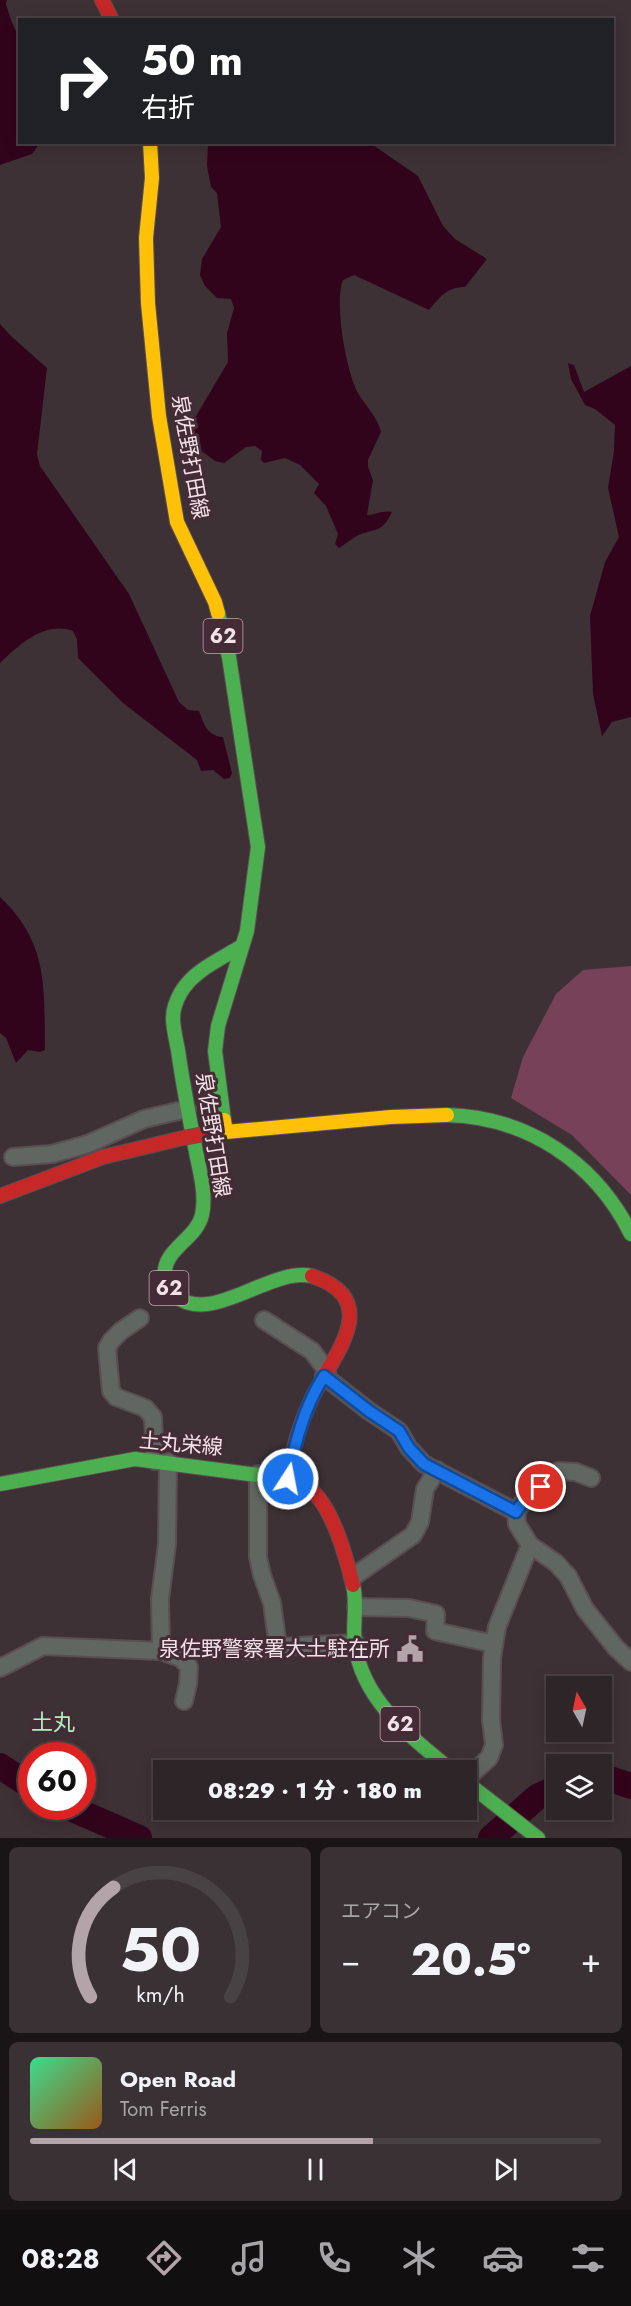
<!DOCTYPE html>
<html lang="ja">
<meta charset="utf-8">
<style>
body{margin:0;font-family:Jost,"Noto Sans JP",sans-serif;background:#3a3134;color:#f1f3f6;height:100vh;display:flex;flex-direction:column;font-size:22px;white-space:nowrap}
*{box-sizing:border-box;margin:0}
p{font-size:20px;color:#a7a5a8}
.icon{flex:none;width:33px;height:33px;fill:none;stroke:currentColor;stroke-width:2;stroke-linecap:round;stroke-linejoin:round}
.map{position:relative;height:1838px;overflow:hidden}
.drawer{display:flex;flex-direction:column;gap:9px;padding:9px;background:#191416;flex:1}
.drawer>*{flex:none}
.hud{position:absolute;left:18px;top:18px;width:596px;height:126px;border-radius:0px;box-shadow:0 3px 15px #0003,0 0 0 2px #494245;background:#202124;color:#fff;overflow:hidden}
.needle{width:39px;rotate:351deg}
.tools{position:absolute;left:546px;top:1676px;display:grid;gap:12px}
.tools a{display:grid;place-items:center;width:66px;height:66px;border-radius:0px;background:#2e2528;box-shadow:0 3px 15px #0003,0 0 0 2px #494245;font-size:30px}
.speed{position:absolute;left:18px;top:1742px;display:flex;gap:12px;font-size:30px;font-weight:700;text-align:center}
.speed>*{display:grid;place-content:center;width:78px;height:78px;border-radius:50%;background:#2e2528;box-shadow:0 3px 15px #0003,0 0 0 2px #494245;line-height:1}
.speed .limit{border:9px solid #d22;background:#fff;color:#111}
.pin{position:absolute;display:grid;place-items:center;width:51px;height:51px;color:#fff;margin:-26px;border:3px solid #fff;border-radius:50%;box-shadow:0 2px 6px #0007}
.me{position:absolute;width:66px;margin:-33px;rotate:11deg;stroke-linejoin:round;filter:drop-shadow(0 0 4px #0008)}
.turn{display:flex;align-items:center;gap:21px;height:126px;padding:0 24px;font-size:27px}
.turn .icon{width:78px;height:78px;stroke-width:2.5}
.turn b{display:block;font-size:42px;line-height:51px}
.big{font-size:45px;font-weight:800;line-height:1.1}
.drawer .tile{flex:1;display:flex;flex-direction:column;justify-content:center;gap:9px;min-width:0;padding:0 21px;border-radius:9px;background:#3a3134}
.drawer .dial{align-items:center;gap:0}
.dial svg{height:156px;overflow:visible;fill:none;stroke:#494245;stroke-width:7;stroke-linecap:round;text-anchor:middle}
.dial text{fill:#f1f3f6;stroke:none}
.song{display:flex;align-items:center;gap:18px}
.cover{width:72px;height:72px;border-radius:9px;background:linear-gradient(135deg,hsl(150 70% 55%),hsl(30 70% 35%))}
.played{height:6px;border-radius:3px;background:linear-gradient(90deg,#b3a4a9 60%,#494245 60%)}
.keys{display:flex;justify-content:space-around;direction:ltr}
.heat{display:flex;justify-content:space-between;align-items:center;font-size:33px;direction:ltr}
.drawer .tiles{flex:1;display:grid;gap:9px;grid-template-columns:1fr 1fr}
.tile:last-child{grid-column:span 2}
.trip{position:absolute;left:153px;top:1760px;width:324px;height:60px;border-radius:0px;background:#2e2528;box-shadow:0 3px 15px #0003,0 0 0 2px #494245;font-weight:800;line-height:60px;text-align:center}
.menu{display:flex;height:96px;justify-content:space-around;align-items:center;background:#120f10;color:#a7a5a8}
.menu .icon{width:42px;height:42px}
.menu .on{color:#b3a4a9}
.menu b{font-size:27px;color:#f1f3f6}
.map>svg:first-child{display:block}
.green{fill:#774258}
.water{fill:#32041c}
.lines{fill:none;stroke-linecap:round;stroke-linejoin:round}
.river{stroke:#32041c;stroke-width:26}
.street-casing{stroke:#5a4e53;stroke-width:20}
.fast-casing{stroke:#5a4e53;stroke-width:16}
.slow-casing{stroke:#5a4e53;stroke-width:16}
.jam-casing{stroke:#5a4e53;stroke-width:16}
.street{stroke:#606661;stroke-width:16}
.fast{stroke:#4caf50;stroke-width:14}
.slow{stroke:#ffc107;stroke-width:14}
.jam{stroke:#c62828;stroke-width:14}
.jam-bridge-casing{stroke:#5a4e53;stroke-width:16;stroke-linecap:butt}
.jam-bridge{stroke:#c62828;stroke-width:14}
.route-casing{stroke:#114b97;stroke-width:15}
.route{stroke:#1a73e8;stroke-width:10}
.labels{text-anchor:middle;dominant-baseline:central;stroke-width:6;stroke-linejoin:round;paint-order:stroke}
.shield{fill:#442b35;stroke:#beabb2;stroke-width:1.5}
.shield-label{font-size:20px;font-weight:bold;fill:#f2e2e7}
.street-label{font-size:21px;fill:#f2e2e7;stroke:#442b35}
.poi-label{font-size:21px;fill:#f2e2e7;stroke:#442b35;text-anchor:end}
.neighbourhood-label{font-size:22px;fill:#a9f1be;stroke:#442b35}
</style>
<div class="map">
<svg width="631" height="1838" viewBox="0 0 631 1838">
<rect width="100%" height="100%" fill="#3e3136"/>
<path class="green" d="M631 966V1195L572 1135 511 1098 523 1057 556 994 583 970Z"/>
<g class="water">
<path d="M0 0H7L6 4 11 20 19 38 20 142 40 143 32 154 0 165Z"/>
<path d="M208 143H370L418 176 443 226 455 239 487 259 465 287C447 287 440 297 429 310L354 275 343 280C334 302 346 371 358 393 366 407 377 416 381 432L368 460V467L373 480 367 515C376 515 382 510 392 512 382 532 379 528 361 534 353 537 346 544 339 548L335 544 338 534 326 506 314 493 319 484 300 465 285 458 264 463 261 460 262 451 255 446 246 447 224 463 215 461 200 450 194 438 192 423 228 362 227 333 234 308 231 299 217 298 205 286 200 275 202 259 221 227 217 193 211 187 207 166Z"/>
<path d="M0 324 11 336 47 368 37 454 40 466 129 594 179 702 188 710 199 711C204 724 207 736 223 737L232 773 230 778 224 779 213 770 201 771 197 760 123 703 78 658 77 639 73 631C45 621 20 644 0 663Z"/>
<path d="M568 363 574 365 584 392 631 366V717L612 722 602 736 593 694 590 616 605 562 619 537 608 488 614 451 615 425 595 409 585 405 571 379Z"/>
<path d="M0 897C49 943 44 989 45 1050L40 1052 28 1050 16 1063 6 1038 0 1033Z"/>
</g>
<g class="lines">
<g class="river">
<path d="M0 1766 32 1787"/>
<path d="M602 1779 613 1780 631 1786"/>
<path d="M66 1806 139 1838"/>
<path d="M491 1838 537 1797 556 1788"/>
</g>
<defs>
<g id="street">
<path d="M13 1157 52 1154 88 1144 144 1119 187 1109"/>
<path d="M140 1318 121 1331 111 1341 107 1348 111 1391 116 1397 145 1408 153 1417 155 1461"/>
<path d="M264 1320 312 1351 327 1371"/>
<path d="M324 1376 369 1411 399 1431 409 1448 424 1464 516 1512"/>
<path d="M258 1474V1557L262 1575 272 1603 278 1647"/>
<path d="M591 1478 576 1472 558 1471 523 1502 516 1512 517 1524 530 1545 556 1563 568 1576 585 1609 616 1648 631 1662"/>
<path d="M353 1577 413 1535 420 1522 425 1489 437 1470"/>
<path d="M356 1607 409 1608 436 1614 435 1631 494 1644"/>
<path d="M161 1651 181 1658 189 1667 188 1684 184 1701"/>
<path d="M247 1651 278 1647 356 1643"/>
<path d="M0 1668 43 1646 161 1651 160 1599 167 1544 168 1462"/>
<path d="M466 1779 489 1758 494 1745 491 1720 492 1658 497 1627 530 1545"/>
</g>
<g id="fast">
<path d="M218 613 229 657 258 847 247 931 218 1026 215 1051 224 1120"/>
<path d="M242 946C221 959 194 970 181 992 177 999 173 1010 173 1018 173 1028 176 1040 178 1050 183 1086 190 1121 197 1157 201 1175 206 1197 202 1215 196 1241 160 1249 165 1280 167 1286 169 1291 174 1295 211 1327 269 1267 312 1276"/>
<path d="M447 1115C527 1117 595 1162 631 1234"/>
<path d="M0 1484 135 1459 288 1479"/>
<path d="M353 1585C358 1605 352 1625 355 1645 363 1701 410 1736 451 1770"/>
<path d="M466 1782 538 1838"/>
</g>
<g id="slow">
<path d="M150 142 152 178 146 238 148 303 159 416 177 522 215 602 218 613"/>
<path d="M224 1120 226 1132 391 1117 447 1115"/>
</g>
<g id="jam">
<path d="M102 0 112 20"/>
<path d="M0 1196 103 1157 183 1138"/>
<path d="M312 1276C387 1301 330 1359 311 1400 299 1425 292 1451 288 1479 295 1482 303 1484 309 1488 333 1507 346 1557 353 1585"/>
</g>
</defs>
<use href="#street" class="street-casing"/>
<use href="#fast" class="fast-casing"/>
<use href="#slow" class="slow-casing"/>
<use href="#jam" class="jam-casing"/>
<use href="#street" class="street"/>
<use href="#fast" class="fast"/>
<use href="#slow" class="slow"/>
<use href="#jam" class="jam"/>
<defs>
<path id="jam-bridge" d="M183 1138 204 1134"/>
</defs>
<use href="#jam-bridge" class="jam-bridge-casing"/>
<use href="#jam-bridge" class="jam-bridge"/>
</g>
<g class="lines">
<defs>
<path id="route" d="M288 1479C295 1443 304 1407 324 1376L369 1411 399 1431 409 1448 424 1464 516 1512 523 1502 541 1487"/>
</defs>
<use href="#route" class="route-casing"/>
<use href="#route" class="route"/>
</g>
<defs>
<symbol id="civic-bare" viewBox="-9 -9 18 18"><path d="M-.6-6.5H3V-4.5H.6V-3L4-1V1h2V6H-6V1h2V-1L-.6-3ZM-1.2 2.5V6h2.4V2.5Z" fill="#b3a4a9" stroke="#442b35" stroke-width="2.5" paint-order="stroke"/></symbol>
</defs>
<g fill-rule="evenodd">
<use href="#civic-bare" x="391" y="1630" width="38" height="38"/>
</g>
<g class="labels">
<g class="shield">
<rect x="203.5" y="619" width="39" height="34" rx="4.5"/>
<rect x="149.5" y="1271" width="39" height="34" rx="4.5"/>
<rect x="380.5" y="1707" width="39" height="34" rx="4.5"/>
</g>
<g class="shield-label">
<text x="223" y="636">62</text>
<text x="169" y="1288">62</text>
<text x="400" y="1724">62</text>
</g>
<g class="street-label">
<text transform="translate(190 457) rotate(80)">泉佐野打田線</text>
<text transform="translate(213 1135) rotate(81)">泉佐野打田線</text>
<text transform="translate(181 1444) rotate(5)">土丸栄線</text>
</g>
<g class="poi-label">
<text x="390" y="1649">泉佐野警察署大土駐在所</text>
</g>
<g class="neighbourhood-label">
<text x="53" y="1722">土丸</text>
</g>
</g>
</svg>
<div class="tools">
<a><svg class="needle" viewBox="-14 -14 28 28"><path d="M0-13l5 13h-10z" fill="#e53935"/><path d="M0 13l5-13h-10z" fill="#a7a5a8"/></svg></a>
<a><svg class="icon" aria-label="layers" viewBox="0 0 24 24"><path d="M12 4l9 5-9 5-9-5zM3 14l9 5 9-5"/></svg></a>
</div>
<div class="speed"><div class="limit">60</div></div>
<div class="pin" style="left:541px;top:1487px;background:#d93025"><svg class="icon" aria-label="arrive" viewBox="0 0 24 24"><path d="M6 21V4h12l-3 4 3 4H6"/></svg></div>
<svg class="me" style="left:288px;top:1479px" viewBox="-20 -20 40 40"><circle r="17" fill="#1a73e8" stroke="#fff" stroke-width="3"/><path d="M0-11L8 9 0 5-8 9z" fill="#fff"/></svg>
<div class="trip">08:29 · 1 分 · 180 m</div>
<div class="hud">
<div class="turn"><svg class="icon" aria-label="right" viewBox="0 0 24 24"><path d="M7 20v-9h11M14 6l5 5-5 5"/></svg><div><b>50 m</b>右折</div></div>
</div>
</div>
<section class="drawer">
<div class="tiles">
<div class="tile dial"><svg viewBox="0 0 100 80">
<path d="M14 69A42 42 0 1 1 86 69"/>
<path d="M14 69A42 42 0 0 1 26 13" stroke="#b3a4a9"/>
<text x="50" y="56" font-size="32" font-weight="700">50</text>
<text x="50" y="72" font-size="11">km/h</text>
</svg></div>
<div class="tile"><p>エアコン</p>
<div class="heat"><a>−</a><b class="big">20.5°</b><a>+</a></div>
</div>
<div class="tile">
<div class="song"><i class="cover"></i><div><b>Open Road</b><p>Tom Ferris</p></div></div>
<div class="played"></div>
<div class="keys"><svg class="icon" aria-label="previous" viewBox="0 0 24 24"><path d="M18 5L8 12l10 7zM5 5v14"/></svg><svg class="icon" aria-label="pause" viewBox="0 0 24 24"><path d="M8 5v14M16 5v14"/></svg><svg class="icon" aria-label="next" viewBox="0 0 24 24"><path d="M6 5l10 7-10 7zM19 5v14"/></svg></div>
</div>
</div>
</section>
<nav class="menu">
<b>08:28</b>
<svg class="icon on" aria-label="directions" viewBox="0 0 24 24"><path d="M12 3l9 9-9 9-9-9zM9 14v-3h6M13 9l2 2-2 2"/></svg>
<svg class="icon" aria-label="music" viewBox="0 0 24 24"><path d="M9 18V5l10-2v13"/><circle cx="6" cy="18" r="3"/><circle cx="16" cy="16" r="3"/></svg>
<svg class="icon" aria-label="phone" viewBox="0 0 24 24"><path d="M5 4h4l2 5-3 2q2 4 5 5l2-3 5 2v4C11 20 4 13 5 4z"/></svg>
<svg class="icon" aria-label="climate" viewBox="0 0 24 24"><path d="M12 3v18M4 7l16 10M4 17L20 7"/></svg>
<svg class="icon" aria-label="car" viewBox="0 0 24 24"><path d="M5 17H2v-5l4-1 3-4h7l3 4 3 1v5h-3M9 17h6M6 11h13"/><circle cx="7" cy="17" r="2"/><circle cx="17" cy="17" r="2"/></svg>
<svg class="icon" aria-label="filters" viewBox="0 0 24 24"><path d="M4 7h16M4 17h16"/><circle cx="9" cy="7" r="2"/><circle cx="15" cy="17" r="2"/></svg>
</nav>
